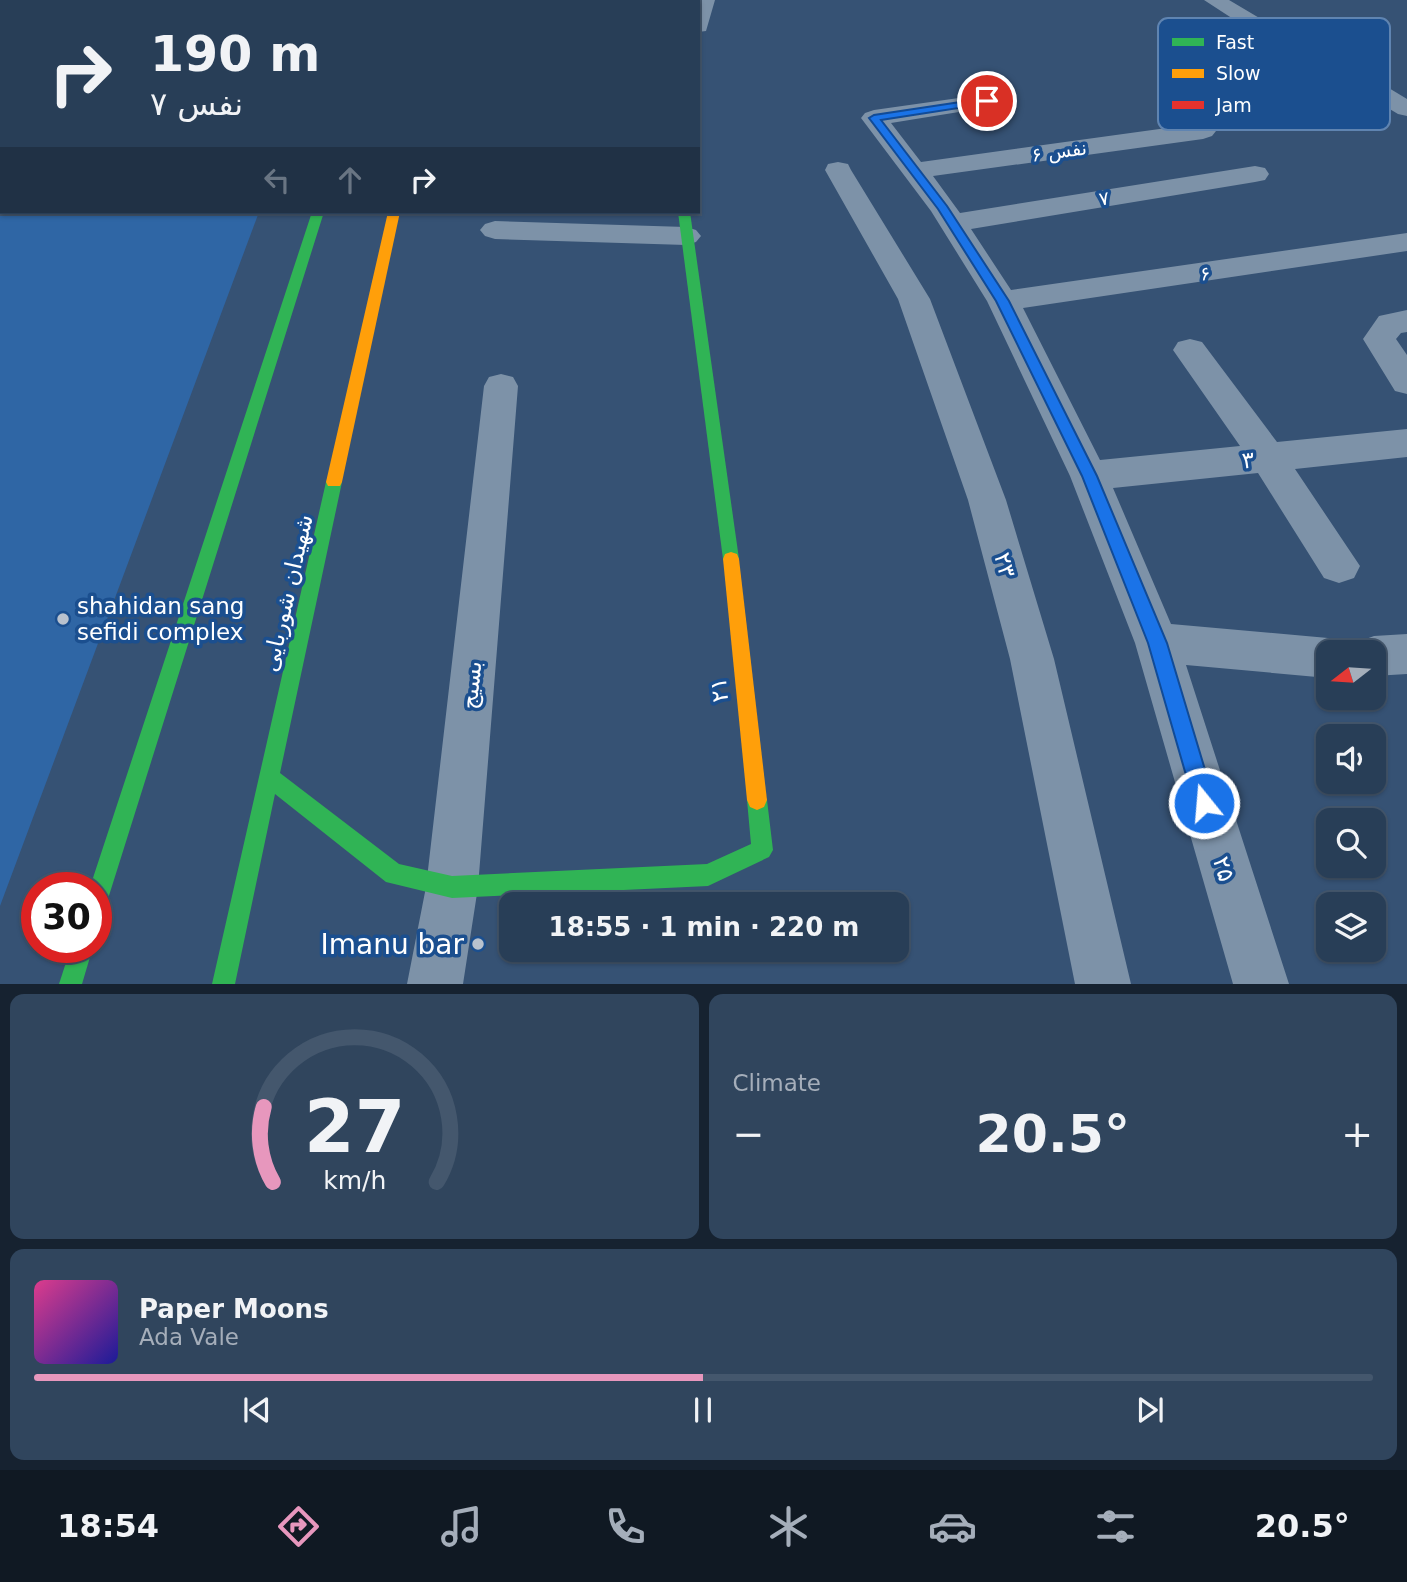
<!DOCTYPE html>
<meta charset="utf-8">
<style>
body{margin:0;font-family:"DejaVu Sans",Cairo,sans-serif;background:#30455d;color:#f1f3f6;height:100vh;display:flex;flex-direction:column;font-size:26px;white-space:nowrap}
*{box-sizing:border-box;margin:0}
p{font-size:23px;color:#a5aeba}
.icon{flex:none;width:38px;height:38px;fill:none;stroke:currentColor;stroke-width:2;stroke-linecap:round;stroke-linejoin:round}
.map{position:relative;height:984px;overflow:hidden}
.drawer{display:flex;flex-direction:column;gap:10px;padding:10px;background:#162230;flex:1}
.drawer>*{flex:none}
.banner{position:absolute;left:0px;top:0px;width:700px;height:214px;box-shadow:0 2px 5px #0004,0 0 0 2px #44576d;background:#283e57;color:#f1f3f6;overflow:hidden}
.needle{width:46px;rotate:253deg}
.fabs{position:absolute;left:1316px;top:640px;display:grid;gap:14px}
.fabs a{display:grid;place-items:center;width:70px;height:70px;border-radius:14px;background:#283e57;box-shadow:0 2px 5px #0004,0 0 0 2px #44576d;font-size:35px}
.speed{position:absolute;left:21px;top:872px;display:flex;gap:14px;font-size:35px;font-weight:700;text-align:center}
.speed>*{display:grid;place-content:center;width:91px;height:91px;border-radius:50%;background:#283e57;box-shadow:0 2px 5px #0004,0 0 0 2px #44576d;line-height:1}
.speed .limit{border:10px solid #d22;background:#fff;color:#111}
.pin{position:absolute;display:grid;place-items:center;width:60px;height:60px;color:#fff;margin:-30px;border:4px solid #fff;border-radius:50%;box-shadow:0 2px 7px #0007}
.me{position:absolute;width:77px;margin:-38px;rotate:343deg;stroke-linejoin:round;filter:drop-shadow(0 0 5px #0008)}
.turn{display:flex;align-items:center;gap:24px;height:147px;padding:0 35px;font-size:32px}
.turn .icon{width:91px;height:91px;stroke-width:2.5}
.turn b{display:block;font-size:49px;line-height:60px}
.lanes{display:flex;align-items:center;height:66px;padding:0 35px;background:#0003;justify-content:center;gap:35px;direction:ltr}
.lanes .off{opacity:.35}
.big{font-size:52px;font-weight:700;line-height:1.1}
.drawer .tile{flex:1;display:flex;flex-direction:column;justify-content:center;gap:10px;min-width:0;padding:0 24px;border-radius:14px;background:#30455d}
.drawer .dial{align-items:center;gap:0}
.dial svg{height:182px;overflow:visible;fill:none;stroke:#44576d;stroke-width:7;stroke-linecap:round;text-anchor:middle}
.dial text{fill:#f1f3f6;stroke:none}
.song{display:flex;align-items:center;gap:21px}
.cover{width:84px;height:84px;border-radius:10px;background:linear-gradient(135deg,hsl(330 70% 55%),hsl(240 70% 35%))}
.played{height:7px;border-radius:4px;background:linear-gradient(90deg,#e797bd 50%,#44576d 50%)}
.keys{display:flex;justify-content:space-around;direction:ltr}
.heat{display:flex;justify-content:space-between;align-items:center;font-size:38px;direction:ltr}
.drawer .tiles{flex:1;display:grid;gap:10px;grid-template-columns:1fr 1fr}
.tile:last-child{grid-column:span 2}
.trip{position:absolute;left:499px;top:892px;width:410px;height:70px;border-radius:14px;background:#283e57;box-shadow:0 2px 5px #0004,0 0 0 2px #44576d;font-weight:700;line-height:70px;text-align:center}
.menu{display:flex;height:112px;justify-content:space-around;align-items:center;background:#101923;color:#a5aeba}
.menu .icon{width:49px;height:49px}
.menu .active{color:#e797bd}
.menu b{font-size:32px;color:#f1f3f6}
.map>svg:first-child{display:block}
.green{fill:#2f66a5}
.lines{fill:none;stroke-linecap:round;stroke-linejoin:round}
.street{fill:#7d92a8;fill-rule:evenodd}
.fast{fill:#30b455;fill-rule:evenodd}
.slow{fill:#ff9f0a;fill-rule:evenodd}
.jam{fill:#e5322d;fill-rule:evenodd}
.route{fill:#1a73e8;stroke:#114b97;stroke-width:2}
.poi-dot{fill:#b9c2ce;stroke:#1b4f8f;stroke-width:2.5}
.labels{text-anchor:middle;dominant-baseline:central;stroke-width:7;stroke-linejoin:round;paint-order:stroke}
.far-street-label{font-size:19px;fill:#fff;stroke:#1b4f8f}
.street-label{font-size:23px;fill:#fff;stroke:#1b4f8f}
.poi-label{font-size:23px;fill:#fff;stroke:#1b4f8f;text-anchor:start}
.near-poi-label{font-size:28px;fill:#fff;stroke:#1b4f8f;text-anchor:end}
.key{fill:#1b4f8f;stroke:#5f84b1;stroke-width:2}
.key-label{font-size:19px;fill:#fff}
</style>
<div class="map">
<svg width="1407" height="984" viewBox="0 0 1407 984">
<rect width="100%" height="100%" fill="#365274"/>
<path class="green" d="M0 0H338L2 2V212H259L0 906Z"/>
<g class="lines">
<g class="street">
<path d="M695 0H715L706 31 698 32V2Z"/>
<path d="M1204 0H1229L1300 42 1326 50 1407 99V116L1398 114 1373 99 1254 120 1245 118 1242 113 1245 108 1355 88 1310 60 1284 52Z"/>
<path d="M987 94 996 96 999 101 996 106 891 123 921 162 1203 123 1212 126 1216 131 1212 136 1203 139 933 176 960 213 1255 166 1265 168 1269 174 1265 180 1255 182 971 229 1011 290 1407 233V251L1023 308 1100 460 1240 446 1173 350 1178 342 1190 339 1202 342 1277 442 1407 429V457L1295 469 1360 566 1354 578 1339 583 1324 578 1258 473 1113 488 1171 624 1328 638 1344 644 1348 653H1328V678L1186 665 1289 984H1233L1135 643 1070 476 987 301 931 211 861 118 865 113 874 110Z"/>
<path d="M838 162 848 164 851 170 930 299 1006 500 1054 659 1131 984H1075L1010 659 968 500 898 299 825 170 828 164Z"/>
<path d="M495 221 686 227 696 230 701 236 696 242 686 245 495 239 485 236 480 230 485 224Z"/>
<path d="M1407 310V332L1401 333 1396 339 1407 355V394L1395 391 1363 339 1379 316Z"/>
<path d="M501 374 513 377 518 386 478 887 463 984H407L426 887 484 386 489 377Z"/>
<path d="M1407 634V674L1374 676V653H1353L1358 642 1374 636Z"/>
</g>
<g class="fast">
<path d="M436 0H444L435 2Z"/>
<path d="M312 212H324L107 902 104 910 96 913V887H90Z"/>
<path d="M678 212H690L739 559 737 564 731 566 725 564 723 559Z"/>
<path d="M334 476 340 478 342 482 280 773 399 864 452 876 707 864 751 844 747 800 750 793 757 790 764 793 767 800 773 850 769 857 708 886 452 898 386 882 275 794 235 984H212L326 482 328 478Z"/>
<path d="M71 947H93L82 984H59Z"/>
</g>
<g class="slow">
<path d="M388 212H400L342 482 340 486H328L326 482Z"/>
<path d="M731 552 737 554 739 559 767 800 764 807 757 810 750 807 747 800 723 559 725 554Z"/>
</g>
<path class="jam" d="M382 0H390L381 2Z"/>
</g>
<path class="route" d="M987 98H991V103L881 120 947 206 1009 301 1097 476 1167 643 1215 803 1212 810 1204 813 1197 810 1194 803 1148 643 1082 476 996 301 938 209 869 118 874 115Z"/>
<g class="poi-dot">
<circle cx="63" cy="619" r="7"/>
<circle cx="478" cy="944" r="7"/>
</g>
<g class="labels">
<g class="far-street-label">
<text transform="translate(1059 151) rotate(-8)">نفس ۶</text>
<text transform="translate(1104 198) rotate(-9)">۷</text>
<text transform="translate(1205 273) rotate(-8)">۶</text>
</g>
<g class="street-label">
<text transform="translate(1248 460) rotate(-6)">۳</text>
<text transform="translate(1005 565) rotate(74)">۲۳</text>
<text transform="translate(287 593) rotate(-77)">شهیدان شوربایی</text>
<text transform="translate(471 685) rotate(-84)">بسیج</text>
<text transform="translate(719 690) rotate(-96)">۲۱</text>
<text transform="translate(1224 869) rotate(73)">۲۵</text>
</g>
<g class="poi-label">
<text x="77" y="606">shahidan sang<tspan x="77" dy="26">sefidi complex</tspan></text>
</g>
<g class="near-poi-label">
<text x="464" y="944">Imanu bar</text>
</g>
</g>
<rect x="1158" y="18" width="232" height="112" rx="10" class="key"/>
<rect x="1172" y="38" width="32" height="8" fill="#30b455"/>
<rect x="1172" y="69" width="32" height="9" fill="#ff9f0a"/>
<rect x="1172" y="101" width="32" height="8" fill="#e5322d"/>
<g class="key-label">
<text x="1216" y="49">Fast</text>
<text x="1216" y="80">Slow</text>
<text x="1216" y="112">Jam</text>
</g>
</svg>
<div class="fabs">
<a><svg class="needle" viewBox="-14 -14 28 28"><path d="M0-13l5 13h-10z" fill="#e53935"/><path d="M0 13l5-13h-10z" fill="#a5aeba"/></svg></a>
<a><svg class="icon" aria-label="sound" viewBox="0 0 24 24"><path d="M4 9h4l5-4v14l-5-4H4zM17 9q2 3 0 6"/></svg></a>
<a><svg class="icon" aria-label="search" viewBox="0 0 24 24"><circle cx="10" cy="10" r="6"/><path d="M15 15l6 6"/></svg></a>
<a><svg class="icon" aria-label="layers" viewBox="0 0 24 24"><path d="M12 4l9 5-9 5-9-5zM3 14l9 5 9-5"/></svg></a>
</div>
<div class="speed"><div class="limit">30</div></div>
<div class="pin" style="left:987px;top:101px;background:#d93025"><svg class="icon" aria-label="arrive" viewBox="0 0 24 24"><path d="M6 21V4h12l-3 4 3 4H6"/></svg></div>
<svg class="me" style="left:1204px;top:803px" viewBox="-20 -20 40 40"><circle r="17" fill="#1a73e8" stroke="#fff" stroke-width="3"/><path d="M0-11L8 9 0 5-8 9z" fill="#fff"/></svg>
<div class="trip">18:55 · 1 min · 220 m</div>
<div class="banner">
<div class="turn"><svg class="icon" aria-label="right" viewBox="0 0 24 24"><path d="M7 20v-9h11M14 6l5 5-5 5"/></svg><div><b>190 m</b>نفس ۷</div></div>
<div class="lanes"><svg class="icon off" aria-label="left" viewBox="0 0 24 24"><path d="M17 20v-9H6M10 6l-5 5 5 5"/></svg><svg class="icon off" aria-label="ahead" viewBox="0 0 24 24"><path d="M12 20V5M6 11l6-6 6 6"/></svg><svg class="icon" aria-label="right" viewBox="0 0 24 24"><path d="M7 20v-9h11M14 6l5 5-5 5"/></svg></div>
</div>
</div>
<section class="drawer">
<div class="tiles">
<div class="tile dial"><svg viewBox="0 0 100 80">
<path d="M14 69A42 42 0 1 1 86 69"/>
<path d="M14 69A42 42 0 0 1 10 36" stroke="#e797bd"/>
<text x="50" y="56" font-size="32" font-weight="700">27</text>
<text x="50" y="72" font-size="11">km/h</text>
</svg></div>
<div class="tile"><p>Climate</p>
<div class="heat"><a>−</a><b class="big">20.5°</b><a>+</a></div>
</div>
<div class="tile">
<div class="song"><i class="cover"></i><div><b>Paper Moons</b><p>Ada Vale</p></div></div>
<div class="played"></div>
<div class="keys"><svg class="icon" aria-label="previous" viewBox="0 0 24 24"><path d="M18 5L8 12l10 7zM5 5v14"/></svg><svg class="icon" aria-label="pause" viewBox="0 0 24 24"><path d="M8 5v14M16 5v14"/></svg><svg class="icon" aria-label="next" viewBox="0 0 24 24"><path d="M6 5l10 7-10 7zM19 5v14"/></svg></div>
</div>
</div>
</section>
<nav class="menu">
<b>18:54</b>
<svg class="icon active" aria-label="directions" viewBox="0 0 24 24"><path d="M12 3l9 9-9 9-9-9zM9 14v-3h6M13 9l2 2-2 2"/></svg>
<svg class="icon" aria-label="music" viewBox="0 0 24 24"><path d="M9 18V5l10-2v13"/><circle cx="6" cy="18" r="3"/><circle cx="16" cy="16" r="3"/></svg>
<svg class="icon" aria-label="phone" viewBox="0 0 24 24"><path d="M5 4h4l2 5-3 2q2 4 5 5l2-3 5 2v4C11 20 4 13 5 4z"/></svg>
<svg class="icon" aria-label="climate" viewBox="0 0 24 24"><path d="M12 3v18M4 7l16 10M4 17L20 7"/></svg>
<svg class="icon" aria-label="car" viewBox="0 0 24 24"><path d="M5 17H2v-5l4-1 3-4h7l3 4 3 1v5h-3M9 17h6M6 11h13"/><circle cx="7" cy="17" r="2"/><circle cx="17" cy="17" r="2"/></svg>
<svg class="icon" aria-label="filters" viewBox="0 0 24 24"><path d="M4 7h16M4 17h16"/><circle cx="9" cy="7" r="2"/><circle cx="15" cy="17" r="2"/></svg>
<b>20.5°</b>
</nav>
